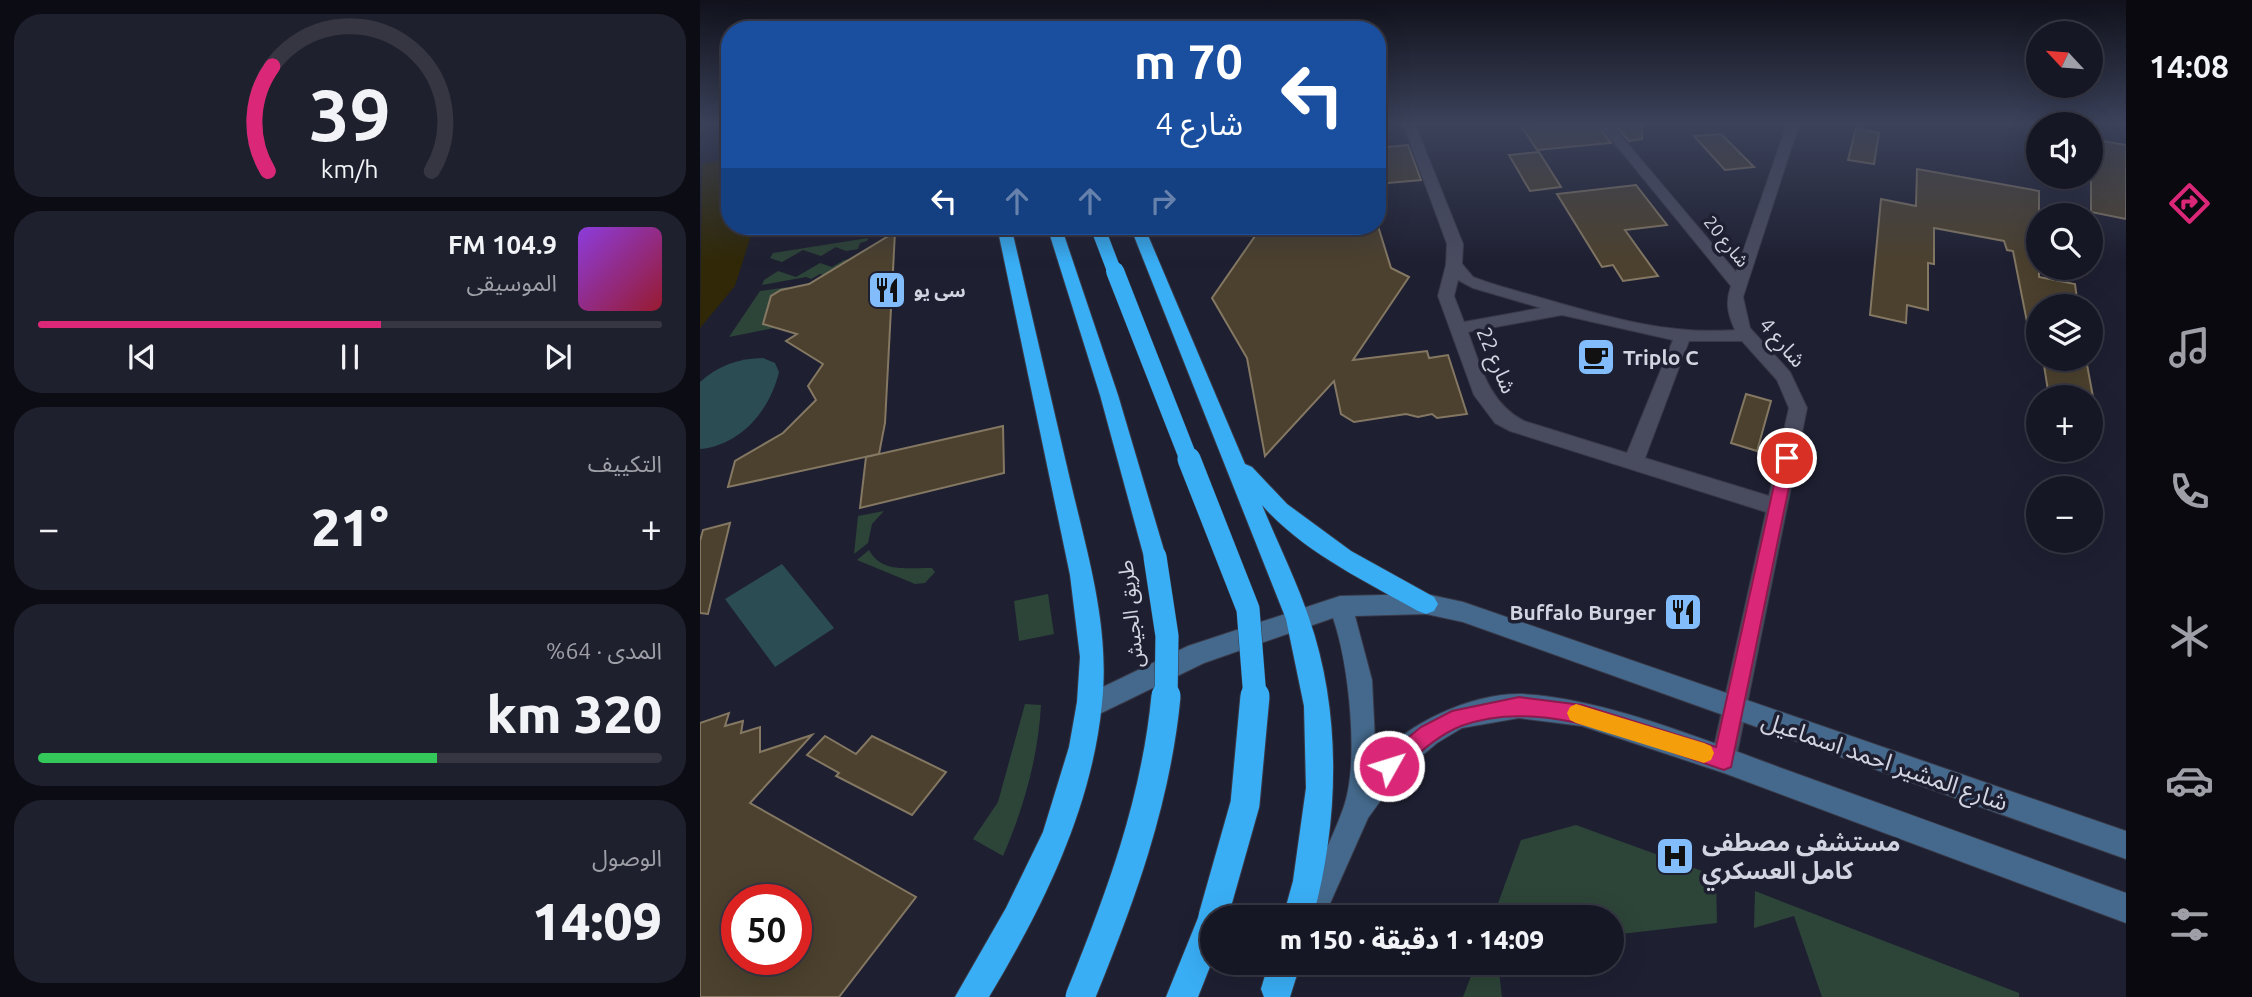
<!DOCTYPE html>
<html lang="ar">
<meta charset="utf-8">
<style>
body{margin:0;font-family:Ubuntu,"Noto Sans Arabic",sans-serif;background:#1f202d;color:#f1f3f6;direction:rtl;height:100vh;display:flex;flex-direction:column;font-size:26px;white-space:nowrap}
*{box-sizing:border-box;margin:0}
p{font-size:23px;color:#9e9fa7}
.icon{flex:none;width:38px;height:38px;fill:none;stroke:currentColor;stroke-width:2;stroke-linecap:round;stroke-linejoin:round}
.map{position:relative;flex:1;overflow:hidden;direction:ltr}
.side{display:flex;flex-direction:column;gap:14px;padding:14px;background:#0c0d14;width:700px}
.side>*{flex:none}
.guide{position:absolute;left:21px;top:21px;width:665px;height:214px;border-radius:28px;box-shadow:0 7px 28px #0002,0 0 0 2px #353642;direction:rtl;background:#1a4fa0;color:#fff;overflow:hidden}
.needle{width:46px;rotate:296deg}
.fabs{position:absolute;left:1326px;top:21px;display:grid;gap:14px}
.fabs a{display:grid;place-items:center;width:77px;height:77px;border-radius:50%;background:#161725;box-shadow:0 7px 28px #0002,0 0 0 2px #353642;font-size:35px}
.speed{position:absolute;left:21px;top:884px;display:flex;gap:14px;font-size:35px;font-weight:700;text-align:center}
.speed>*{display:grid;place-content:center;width:91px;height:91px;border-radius:50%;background:#161725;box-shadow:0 7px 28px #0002,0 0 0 2px #353642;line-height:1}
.speed .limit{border:10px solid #d22;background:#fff;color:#111}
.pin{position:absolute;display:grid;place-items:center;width:60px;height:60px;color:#fff;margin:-30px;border:4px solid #fff;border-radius:50%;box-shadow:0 2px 7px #0007}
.me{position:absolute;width:77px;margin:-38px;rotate:51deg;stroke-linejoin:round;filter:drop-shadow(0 0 5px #0008)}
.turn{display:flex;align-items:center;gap:24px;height:147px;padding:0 28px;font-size:32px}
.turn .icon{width:91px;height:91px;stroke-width:2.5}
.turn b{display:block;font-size:49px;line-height:60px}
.lanes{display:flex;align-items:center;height:66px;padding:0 28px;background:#0003;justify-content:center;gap:35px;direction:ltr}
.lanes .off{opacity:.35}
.big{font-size:52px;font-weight:800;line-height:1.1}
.side .tile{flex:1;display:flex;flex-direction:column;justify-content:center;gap:10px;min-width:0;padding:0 24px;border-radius:28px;background:#1f202d}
.side .dial{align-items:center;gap:0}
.dial svg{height:182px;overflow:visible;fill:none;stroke:#353642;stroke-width:7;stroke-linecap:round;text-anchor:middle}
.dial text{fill:#f1f3f6;stroke:none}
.song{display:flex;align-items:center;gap:21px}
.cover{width:84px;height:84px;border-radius:10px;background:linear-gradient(135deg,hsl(270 70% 55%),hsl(350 70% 35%))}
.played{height:7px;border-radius:4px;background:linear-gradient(90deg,#db2777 55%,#353642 55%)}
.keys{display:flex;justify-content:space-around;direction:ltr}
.heat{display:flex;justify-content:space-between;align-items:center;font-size:38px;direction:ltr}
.charge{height:10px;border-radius:5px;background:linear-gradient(90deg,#34c759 64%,#353642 0)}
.trip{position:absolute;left:500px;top:905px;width:424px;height:70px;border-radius:35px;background:#161725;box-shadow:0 7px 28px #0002,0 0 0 2px #353642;font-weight:800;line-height:70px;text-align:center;direction:rtl}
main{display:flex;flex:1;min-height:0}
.dock{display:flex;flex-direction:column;width:126px;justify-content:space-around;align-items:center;background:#09090f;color:#9e9fa7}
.dock .icon{width:49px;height:49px}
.dock .on{color:#db2777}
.dock b{font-size:32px;color:#f1f3f6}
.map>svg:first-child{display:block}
.green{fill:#2d4438}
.sand{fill:#302806}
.water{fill:#2b4c53}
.building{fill:#4c412e;stroke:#847863;stroke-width:2;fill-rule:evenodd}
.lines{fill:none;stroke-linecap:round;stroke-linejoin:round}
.street-casing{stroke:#393948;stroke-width:2}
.secondary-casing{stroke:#393948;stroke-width:2}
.highway-casing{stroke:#393948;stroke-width:2}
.street{fill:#494b5f;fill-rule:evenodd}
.secondary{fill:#44698c;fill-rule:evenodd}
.highway{fill:#39aef5;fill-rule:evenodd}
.highway-bridge-far3-casing{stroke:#393948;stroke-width:15;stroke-linecap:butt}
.highway-bridge-far2-casing{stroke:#393948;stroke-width:19;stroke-linecap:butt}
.highway-bridge-far1-casing{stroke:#393948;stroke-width:24;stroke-linecap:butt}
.highway-bridge-casing{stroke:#393948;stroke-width:31;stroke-linecap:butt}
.highway-bridge-far3{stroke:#39aef5;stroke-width:14}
.highway-bridge-far2{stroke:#39aef5;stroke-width:18}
.highway-bridge-far1{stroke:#39aef5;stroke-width:23}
.highway-bridge{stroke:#39aef5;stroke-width:29}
.route{fill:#db2777;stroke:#8e194d;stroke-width:2}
.slow{fill:#f59e0b}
.labels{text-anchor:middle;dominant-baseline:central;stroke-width:7;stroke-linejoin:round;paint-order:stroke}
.far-street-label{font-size:18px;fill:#d3d4e1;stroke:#1e1f31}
.far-poi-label{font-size:18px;font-weight:bold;fill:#d3d4e1;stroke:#1e1f31;text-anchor:start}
.street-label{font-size:21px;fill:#d3d4e1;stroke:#1e1f31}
.poi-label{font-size:21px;font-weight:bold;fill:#d3d4e1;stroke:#1e1f31;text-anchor:start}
.near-street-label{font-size:24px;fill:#d3d4e1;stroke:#1e1f31}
.near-poi-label{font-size:24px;font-weight:bold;fill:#d3d4e1;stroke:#1e1f31;text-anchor:start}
</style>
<main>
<nav class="dock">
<b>14:08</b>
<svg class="icon on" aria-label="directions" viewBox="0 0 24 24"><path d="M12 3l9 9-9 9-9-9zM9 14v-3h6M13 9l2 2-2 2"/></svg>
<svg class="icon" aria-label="music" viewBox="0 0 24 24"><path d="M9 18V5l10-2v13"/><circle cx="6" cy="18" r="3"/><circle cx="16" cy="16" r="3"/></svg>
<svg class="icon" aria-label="phone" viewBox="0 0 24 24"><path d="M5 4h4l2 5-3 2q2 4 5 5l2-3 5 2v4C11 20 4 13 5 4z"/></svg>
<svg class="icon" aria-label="climate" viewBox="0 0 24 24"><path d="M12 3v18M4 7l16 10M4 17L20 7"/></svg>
<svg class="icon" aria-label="car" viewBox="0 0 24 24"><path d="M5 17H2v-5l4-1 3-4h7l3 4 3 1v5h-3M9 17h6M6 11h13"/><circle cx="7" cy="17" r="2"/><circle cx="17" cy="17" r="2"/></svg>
<svg class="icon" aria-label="filters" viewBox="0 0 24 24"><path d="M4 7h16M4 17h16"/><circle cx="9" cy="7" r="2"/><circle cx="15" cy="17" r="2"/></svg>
</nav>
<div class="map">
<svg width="1426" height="997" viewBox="0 0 1426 997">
<rect width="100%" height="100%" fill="#1e1f31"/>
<g class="green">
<path d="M168 238 167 241 160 243 158 249 146 251 136 247 121 256 103 250 82 262 70 258 73 253Z"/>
<path d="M157 258 126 276 120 274 111 279 106 277 62 285 64 280 78 271 96 277 120 263 132 267 144 260Z"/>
<path d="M88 287 71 296 63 323 79 327 29 337 60 291Z"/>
<path d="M184 511 172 524 168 543 154 554 158 516Z"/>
<path d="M169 550C182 574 208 567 232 568L235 572 225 583 215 584 157 560Z"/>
<path d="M348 594 354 634 319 641 314 601Z"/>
<path d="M325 704 341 705C338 758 324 807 303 856L273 839 298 802Z"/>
<path d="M876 825 1016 876 1017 923 912 935V917H793L821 840Z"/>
<path d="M1055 891 1319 993V997H1122L1094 916 1054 928Z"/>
<path d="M776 963H798L802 997H763Z"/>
</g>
<path class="sand" d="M30 158V226H54L35 286 0 328 2 164Z"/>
<g class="water">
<path d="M63 358 75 363 79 372C70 410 41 445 0 449V382C17 366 39 358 63 358Z"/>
<path d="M82 564 134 628 75 667 25 599Z"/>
</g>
<g class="building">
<path d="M856 124H896L911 143 837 150 822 127Z"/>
<path d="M914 124H942V139L929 141Z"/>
<path d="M1156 128 1179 133 1174 164 1148 160Z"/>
<path d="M1021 134 1054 167 1025 170 994 136Z"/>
<path d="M1391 139 1426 145V219L1391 212Z"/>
<path d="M708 145 721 180 677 184V148Z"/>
<path d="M839 152 861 187 830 191 809 155Z"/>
<path d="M1217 169 1339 191V277L1375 284 1378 306 1339 304V326L1328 327 1313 251 1307 250 1304 241 1234 228V264L1228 263V310L1207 305 1206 323 1170 315 1181 199 1216 206Z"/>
<path d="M936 185 967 225 925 230 958 276 923 281 913 265 902 267 857 194Z"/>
<path d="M562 226H678L691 268 709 277 653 360 727 351 729 358 748 355 767 414 737 418 732 414 718 417 706 414 654 422 641 414 634 381 565 456 547 358 512 298Z"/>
<path d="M195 232 185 423 179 454 28 487 35 461 83 433 116 400 108 386 123 364 86 341 97 334 63 324 71 296 81 290 109 284Z"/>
<path d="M1343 359H1386L1393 397H1349Z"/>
<path d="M1046 394 1071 401 1057 451 1031 443Z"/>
<path d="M303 426 304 473 160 508 166 457Z"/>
<path d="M30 523 8 614 0 613V541L3 530Z"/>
<path d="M29 713 25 726 43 721 41 733 60 727V752L112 735 50 803 216 897 139 997H0V723ZM37 900H96V959H37Z"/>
<path d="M125 736 156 754 172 736 246 772 212 815 136 776 139 773 107 755Z"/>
</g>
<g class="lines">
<defs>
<path id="street" d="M703 124H715L763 244 762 264 773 277C796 286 821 292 845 299 907 317 969 335 1035 330 1028 315 1025 302 1031 286L899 124H911L1036 272 1087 124H1099L1043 297 1050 328 1090 372 1107 408 1034 769 1024 773 1014 769 1011 760 1066 512 810 431 795 423 774 395 738 296 746 265 747 244ZM758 280 773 288 841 308 764 322 754 296ZM862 315 973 340 927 453 824 421C789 403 781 367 768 332ZM989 341H1042L1077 380 1089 408 1069 496 945 458Z"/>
<path id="secondary" d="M726 594 763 602 1426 831V859L763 622 726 614 655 616 672 680 676 761C705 723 773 693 821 694 900 697 1006 740 1081 768 1196 809 1311 851 1426 893V923L1024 773 882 726 819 718 762 728 737 743 699 775 668 818 624 917H594C609 881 630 846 643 809 660 764 649 664 633 618L504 663 389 719 380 716 376 707 380 698 488 646 640 596Z"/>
<g id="highway">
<path d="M297 226H311C331 312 351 398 371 484 388 556 410 628 402 703 392 808 343 907 289 997H255L306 908 343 832 369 747 377 702 380 657 370 575Z"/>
<path d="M347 226H361L418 395 466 557 463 563 455 566 447 563 444 557 400 395Z"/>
<path d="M430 226H444L545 464 552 467 587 504 651 551 734 597 738 604 734 611 726 614 718 611C665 581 602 551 562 505 577 542 596 579 609 618 642 713 639 821 613 917H583L593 881 606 788 604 706 586 619Z"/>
<path d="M513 904 524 908 527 917H513V959L498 997H466L502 908Z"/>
<path d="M569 962H601L590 997H564L561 989Z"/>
</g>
</defs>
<use href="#street" class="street-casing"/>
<use href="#secondary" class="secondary-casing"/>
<use href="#highway" class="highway-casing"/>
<use href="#street" class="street"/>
<use href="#secondary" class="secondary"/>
<use href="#highway" class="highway"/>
<defs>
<path id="highway-bridge-far3" d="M397 226 415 273"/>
<path id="highway-bridge-far2" d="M415 271 489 460"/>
<g id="highway-bridge-far1">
<path d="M489 459 548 609 555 698"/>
<path d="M455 557 467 636 466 698"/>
</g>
<g id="highway-bridge">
<path d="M513 917 545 804 555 696"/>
<path d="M380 997C420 899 456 802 466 696"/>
</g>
</defs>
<use href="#highway-bridge-far3" class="highway-bridge-far3-casing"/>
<use href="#highway-bridge-far2" class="highway-bridge-far2-casing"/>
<use href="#highway-bridge-far1" class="highway-bridge-far1-casing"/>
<use href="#highway-bridge" class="highway-bridge-casing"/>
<use href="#highway-bridge-far3" class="highway-bridge-far3"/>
<use href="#highway-bridge-far2" class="highway-bridge-far2"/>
<use href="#highway-bridge-far1" class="highway-bridge-far1"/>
<use href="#highway-bridge" class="highway-bridge"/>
</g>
<linearGradient id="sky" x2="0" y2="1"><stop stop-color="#10111b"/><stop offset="0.47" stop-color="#3b425a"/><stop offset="1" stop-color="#3b425a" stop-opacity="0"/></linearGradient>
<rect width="1426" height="263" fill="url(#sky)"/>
<path class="route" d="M1087 452 1095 458 1031 767 1024 770C946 744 842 695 761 726 736 736 716 756 696 773L689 776 682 773 679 766 682 759 721 727 752 711 819 697 882 705 1016 747 1080 458Z"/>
<path class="slow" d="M876 704 1004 743 1011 746 1014 753 1011 760 1004 763 876 723 870 720 867 713 870 707Z"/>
<defs>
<symbol id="restaurant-square" viewBox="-11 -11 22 22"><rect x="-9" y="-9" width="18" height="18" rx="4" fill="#82bcfa" stroke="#1e1f31"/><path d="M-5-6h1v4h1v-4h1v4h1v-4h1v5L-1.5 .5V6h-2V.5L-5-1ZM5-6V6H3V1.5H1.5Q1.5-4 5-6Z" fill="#111"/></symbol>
<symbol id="cafe-square" viewBox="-11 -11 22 22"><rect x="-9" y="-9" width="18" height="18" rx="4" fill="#82bcfa" stroke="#1e1f31"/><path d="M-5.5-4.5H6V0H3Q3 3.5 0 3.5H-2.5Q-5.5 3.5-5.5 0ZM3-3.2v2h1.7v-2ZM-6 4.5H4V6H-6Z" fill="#111"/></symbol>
<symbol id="hospital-square" viewBox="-11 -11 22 22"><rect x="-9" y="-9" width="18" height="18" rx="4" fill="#82bcfa" stroke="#1e1f31"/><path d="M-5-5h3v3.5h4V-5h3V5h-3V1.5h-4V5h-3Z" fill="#111"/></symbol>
</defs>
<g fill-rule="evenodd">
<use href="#restaurant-square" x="165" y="268" width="44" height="44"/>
<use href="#cafe-square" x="874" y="335" width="44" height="44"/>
<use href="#restaurant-square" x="961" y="590" width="44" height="44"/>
<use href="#hospital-square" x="953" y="834" width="44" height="44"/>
</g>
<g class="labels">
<g class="far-street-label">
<text transform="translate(1027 241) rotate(51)">شارع 20</text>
</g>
<g class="far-poi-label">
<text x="214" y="290">سى يو</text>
</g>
<g class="street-label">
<text transform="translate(1083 342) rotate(49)">شارع 4</text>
<text transform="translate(797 360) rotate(67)">شارع 22</text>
<text transform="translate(430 614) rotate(-96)">طريق الجيش</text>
</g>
<g class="poi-label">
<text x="923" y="357">Triplo C</text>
<text x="956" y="612" text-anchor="end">Buffalo Burger</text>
</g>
<g class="near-street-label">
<text transform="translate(1185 761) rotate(19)">شارع المشير احمد اسماعيل</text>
</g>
<g class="near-poi-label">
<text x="1002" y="842">مستشفى مصطفى<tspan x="1002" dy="28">كامل العسكري</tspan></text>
</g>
</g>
</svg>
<div class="fabs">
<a><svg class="needle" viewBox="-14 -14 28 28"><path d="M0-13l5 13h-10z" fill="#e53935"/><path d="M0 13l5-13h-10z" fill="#9e9fa7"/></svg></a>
<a><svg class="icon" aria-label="sound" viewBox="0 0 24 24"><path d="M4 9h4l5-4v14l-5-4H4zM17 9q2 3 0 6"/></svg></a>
<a><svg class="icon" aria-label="search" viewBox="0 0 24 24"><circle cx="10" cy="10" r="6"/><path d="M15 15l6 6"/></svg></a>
<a><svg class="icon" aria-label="layers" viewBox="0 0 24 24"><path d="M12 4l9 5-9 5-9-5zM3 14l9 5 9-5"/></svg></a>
<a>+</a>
<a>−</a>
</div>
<div class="speed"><div class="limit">50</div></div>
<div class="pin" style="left:1087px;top:458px;background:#d93025"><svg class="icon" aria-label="arrive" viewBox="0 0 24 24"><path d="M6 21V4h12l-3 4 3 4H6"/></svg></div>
<svg class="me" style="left:689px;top:766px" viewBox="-20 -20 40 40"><circle r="17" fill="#db2777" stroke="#fff" stroke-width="3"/><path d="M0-11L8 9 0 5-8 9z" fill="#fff"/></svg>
<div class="trip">14:09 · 1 دقيقة · 150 m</div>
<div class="guide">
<div class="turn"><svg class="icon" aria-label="left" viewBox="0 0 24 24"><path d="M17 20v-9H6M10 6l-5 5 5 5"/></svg><div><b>70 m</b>شارع 4</div></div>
<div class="lanes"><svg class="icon" aria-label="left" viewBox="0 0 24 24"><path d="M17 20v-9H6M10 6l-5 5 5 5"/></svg><svg class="icon off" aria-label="ahead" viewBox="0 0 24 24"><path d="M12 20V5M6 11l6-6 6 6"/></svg><svg class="icon off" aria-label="ahead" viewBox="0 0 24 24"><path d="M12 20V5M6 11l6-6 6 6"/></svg><svg class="icon off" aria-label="right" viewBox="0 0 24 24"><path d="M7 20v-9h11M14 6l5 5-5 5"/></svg></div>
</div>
</div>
<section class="side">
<div class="tile dial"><svg viewBox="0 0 100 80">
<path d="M14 69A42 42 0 1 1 86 69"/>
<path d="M14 69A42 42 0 0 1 16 23" stroke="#db2777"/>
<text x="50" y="56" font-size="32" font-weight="700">39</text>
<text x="50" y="72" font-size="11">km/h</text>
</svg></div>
<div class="tile">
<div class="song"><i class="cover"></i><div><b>104.9 FM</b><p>الموسيقى</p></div></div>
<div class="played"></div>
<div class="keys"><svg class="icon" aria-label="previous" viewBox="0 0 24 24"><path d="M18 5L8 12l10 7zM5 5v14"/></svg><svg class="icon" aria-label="pause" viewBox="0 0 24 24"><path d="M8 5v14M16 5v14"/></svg><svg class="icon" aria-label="next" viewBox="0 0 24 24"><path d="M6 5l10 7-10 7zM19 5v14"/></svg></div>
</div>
<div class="tile"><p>التكييف</p>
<div class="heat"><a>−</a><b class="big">21°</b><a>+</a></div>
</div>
<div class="tile"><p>المدى · 64%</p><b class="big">320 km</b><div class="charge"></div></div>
<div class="tile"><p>الوصول</p><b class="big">14:09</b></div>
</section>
</main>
